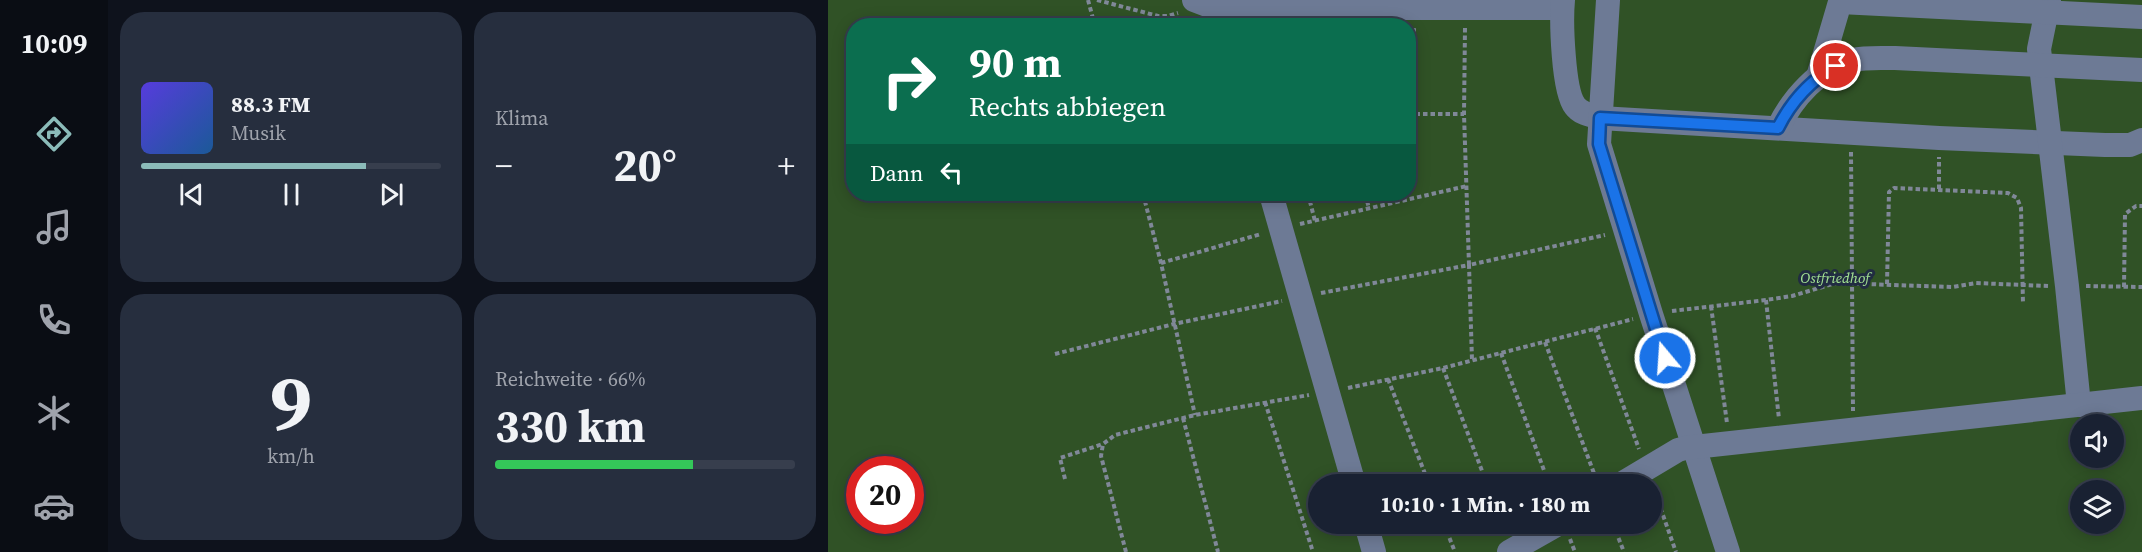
<!DOCTYPE html>
<html lang="de">
<meta charset="utf-8">
<style>
body{margin:0;font-family:"Source Serif 4",serif;background:#262e3e;color:#f1f3f6;height:100vh;display:flex;flex-direction:column;font-size:22px;white-space:nowrap}
*{box-sizing:border-box;margin:0}
p{font-size:20px;color:#9fa3ac}
.icon{flex:none;width:33px;height:33px;fill:none;stroke:currentColor;stroke-width:2;stroke-linecap:round;stroke-linejoin:round}
.map{position:relative;flex:1;overflow:hidden}
.details{display:flex;flex-direction:column;gap:12px;padding:12px;background:#0e121c;width:720px}
.details>*{flex:none}
.hud{position:absolute;left:18px;top:18px;width:570px;height:183px;border-radius:24px;box-shadow:0 3px 15px #0003,0 0 0 2px #373e4d;background:#0b6e4f;color:#fff;overflow:hidden}
.tools{position:absolute;left:1242px;top:414px;display:grid;gap:12px}
.tools a{display:grid;place-items:center;width:54px;height:54px;border-radius:50%;background:#192132;box-shadow:0 3px 15px #0003,0 0 0 2px #373e4d;font-size:30px}
.speed{position:absolute;left:18px;top:456px;display:flex;gap:12px;font-size:30px;font-weight:700;text-align:center}
.speed>*{display:grid;place-content:center;width:78px;height:78px;border-radius:50%;background:#192132;box-shadow:0 3px 15px #0003,0 0 0 2px #373e4d;line-height:1}
.speed .limit{border:9px solid #d22;background:#fff;color:#111}
.pin{position:absolute;display:grid;place-items:center;width:51px;height:51px;color:#fff;margin:-26px;border:3px solid #fff;border-radius:50%;box-shadow:0 2px 6px #0007}
.me{position:absolute;width:66px;margin:-33px;rotate:342deg;stroke-linejoin:round;filter:drop-shadow(0 0 4px #0008)}
.turn{display:flex;align-items:center;gap:21px;height:126px;padding:0 24px;font-size:27px}
.turn .icon{width:78px;height:78px;stroke-width:2.5}
.turn b{display:block;font-size:42px;line-height:51px}
.then{display:flex;align-items:center;height:57px;padding:0 24px;background:#0003;gap:12px;font-size:22px}
.big{font-size:45px;font-weight:700;line-height:1.1}
.details .tile{flex:1;display:flex;flex-direction:column;justify-content:center;gap:9px;min-width:0;padding:0 21px;border-radius:24px;background:#262e3e}
.details .dial{align-items:center;gap:0}
.dial b{font-size:78px;line-height:1}
.song{display:flex;align-items:center;gap:18px}
.cover{width:72px;height:72px;border-radius:9px;background:linear-gradient(135deg,hsl(250 70% 55%),hsl(210 70% 35%))}
.played{height:6px;border-radius:3px;background:linear-gradient(90deg,#8bbbb9 75%,#373e4d 75%)}
.keys{display:flex;justify-content:space-around;direction:ltr}
.heat{display:flex;justify-content:space-between;align-items:center;font-size:33px;direction:ltr}
.charge{height:9px;border-radius:4px;background:linear-gradient(90deg,#34c759 66%,#373e4d 0)}
.details .tiles{flex:1;display:grid;gap:12px;grid-template-columns:repeat(2,1fr)}
.trip{position:absolute;left:480px;top:474px;width:354px;height:60px;border-radius:30px;background:#192132;box-shadow:0 3px 15px #0003,0 0 0 2px #373e4d;font-weight:700;line-height:60px;text-align:center}
main{display:flex;flex:1;min-height:0}
.dock{display:flex;flex-direction:column;width:108px;justify-content:space-around;align-items:center;background:#0a0d14;color:#9fa3ac}
.dock .icon{width:42px;height:42px}
.dock .active{color:#8bbbb9}
.dock b{font-size:27px;color:#f1f3f6}
.map>svg:first-child{display:block}
.green{fill:#305226;fill-rule:evenodd}
.lines{fill:none;stroke-linecap:round;stroke-linejoin:round}
.path{stroke:#808898;stroke-width:4;stroke-dasharray:4.5 3;stroke-linecap:butt}
.minor{stroke:#6d7a95;stroke-width:24}
.route-casing{stroke:#114b97;stroke-width:15}
.route{stroke:#1a73e8;stroke-width:10}
.labels{text-anchor:middle;dominant-baseline:central;stroke-width:6;stroke-linejoin:round;paint-order:stroke}
.park-label{font-size:15px;font-style:italic;fill:#a4e393;stroke:#212c42}
</style>
<main>
<nav class="dock">
<b>10:09</b>
<svg class="icon active" aria-label="directions" viewBox="0 0 24 24"><path d="M12 3l9 9-9 9-9-9zM9 14v-3h6M13 9l2 2-2 2"/></svg>
<svg class="icon" aria-label="music" viewBox="0 0 24 24"><path d="M9 18V5l10-2v13"/><circle cx="6" cy="18" r="3"/><circle cx="16" cy="16" r="3"/></svg>
<svg class="icon" aria-label="phone" viewBox="0 0 24 24"><path d="M5 4h4l2 5-3 2q2 4 5 5l2-3 5 2v4C11 20 4 13 5 4z"/></svg>
<svg class="icon" aria-label="climate" viewBox="0 0 24 24"><path d="M12 3v18M4 7l16 10M4 17L20 7"/></svg>
<svg class="icon" aria-label="car" viewBox="0 0 24 24"><path d="M5 17H2v-5l4-1 3-4h7l3 4 3 1v5h-3M9 17h6M6 11h13"/><circle cx="7" cy="17" r="2"/><circle cx="17" cy="17" r="2"/></svg>
</nav>
<section class="details">
<div class="tiles">
<div class="tile">
<div class="song"><i class="cover"></i><div><b>88.3 FM</b><p>Musik</p></div></div>
<div class="played"></div>
<div class="keys"><svg class="icon" aria-label="previous" viewBox="0 0 24 24"><path d="M18 5L8 12l10 7zM5 5v14"/></svg><svg class="icon" aria-label="pause" viewBox="0 0 24 24"><path d="M8 5v14M16 5v14"/></svg><svg class="icon" aria-label="next" viewBox="0 0 24 24"><path d="M6 5l10 7-10 7zM19 5v14"/></svg></div>
</div>
<div class="tile"><p>Klima</p>
<div class="heat"><a>−</a><b class="big">20°</b><a>+</a></div>
</div>
<div class="tile dial"><b>9</b><p>km/h</p></div>
<div class="tile"><p>Reichweite · 66%</p><b class="big">330 km</b><div class="charge"></div></div>
</div>
</section>
<div class="map">
<svg width="1314" height="552" viewBox="0 0 1314 552">
<rect width="100%" height="100%" fill="#212c42"/>
<path class="green" d="M0 0H1314V552H0ZM26 26H580V194H26ZM1252 424H1286V458H1252ZM32 470H82V520H32ZM490 484H824V524H490ZM1252 490H1286V524H1252Z"/>
<g class="lines">
<g class="path">
<path d="M260 0 267 26"/>
<path d="M269 0 330 16H340L350 13"/>
<path d="M637 28 636 114 641 265 777 235"/>
<path d="M580 64 585 65 586 28"/>
<path d="M580 114H636"/>
<path d="M1023 152 1025 411"/>
<path d="M1111 189V157"/>
<path d="M315 194 333 263 367 415"/>
<path d="M480 194 487 221"/>
<path d="M537 194 541 208"/>
<path d="M472 224 639 186"/>
<path d="M333 263 433 234"/>
<path d="M1059 284 1061 192 1066 188 1180 193 1189 198 1193 208 1195 304"/>
<path d="M1258 286 1314 287"/>
<path d="M1296 287 1297 214 1308 206H1314"/>
<path d="M493 293 641 265 644 360"/>
<path d="M938 300 951 419"/>
<path d="M883 306 899 423"/>
<path d="M844 311 938 300 964 296 1008 283 1125 287 1148 283 1220 286"/>
<path d="M767 328 811 449"/>
<path d="M717 342 770 484"/>
<path d="M673 353 721 484"/>
<path d="M227 354 346 324 454 301"/>
<path d="M615 368 659 484"/>
<path d="M560 379 601 484"/>
<path d="M520 388 615 368 805 319"/>
<path d="M437 402 485 552"/>
<path d="M355 418 390 552"/>
<path d="M237 479 232 458 275 444"/>
<path d="M825 487 848 552"/>
<path d="M616 524 627 552"/>
<path d="M785 524 796 552"/>
<path d="M742 539 747 552"/>
<path d="M298 552 273 456 275 444 287 435 367 415 481 395"/>
</g>
<g class="minor">
<path d="M366 0 387 8H734"/>
<path d="M735 0C733 21 735 91 747 106 753 114 763 115 772 118L1111 138 1277 145H1302L1314 140"/>
<path d="M780 0 771 144 823 314 900 552"/>
<path d="M1221 0 1211 49 1213 66 1239 286 1251 405"/>
<path d="M990 77 1012 2 1314 17"/>
<path d="M950 128C964 99 991 67 1025 60 1038 57 1053 58 1067 58L1314 70"/>
<path d="M443 194 526 484"/>
<path d="M793 484 850 450 857 448 1314 398"/>
<path d="M538 524 546 552"/>
<path d="M681 552 730 524"/>
</g>
</g>
<g class="lines">
<defs>
<path id="route" d="M837 358 771 144 772 118 950 128C963 102 983 80 1008 66"/>
</defs>
<use href="#route" class="route-casing"/>
<use href="#route" class="route"/>
</g>
<g class="labels">
<g class="park-label">
<text x="1007" y="277">Ostfriedhof</text>
</g>
</g>
</svg>
<div class="tools">
<a><svg class="icon" aria-label="sound" viewBox="0 0 24 24"><path d="M4 9h4l5-4v14l-5-4H4zM17 9q2 3 0 6"/></svg></a>
<a><svg class="icon" aria-label="layers" viewBox="0 0 24 24"><path d="M12 4l9 5-9 5-9-5zM3 14l9 5 9-5"/></svg></a>
</div>
<div class="speed"><div class="limit">20</div></div>
<div class="pin" style="left:1008px;top:66px;background:#d93025"><svg class="icon" aria-label="arrive" viewBox="0 0 24 24"><path d="M6 21V4h12l-3 4 3 4H6"/></svg></div>
<svg class="me" style="left:837px;top:358px" viewBox="-20 -20 40 40"><circle r="17" fill="#1a73e8" stroke="#fff" stroke-width="3"/><path d="M0-11L8 9 0 5-8 9z" fill="#fff"/></svg>
<div class="trip">10:10 · 1 Min. · 180 m</div>
<div class="hud">
<div class="turn"><svg class="icon" aria-label="right" viewBox="0 0 24 24"><path d="M7 20v-9h11M14 6l5 5-5 5"/></svg><div><b>90 m</b>Rechts abbiegen</div></div>
<div class="then">Dann<svg class="icon" aria-label="left" viewBox="0 0 24 24"><path d="M17 20v-9H6M10 6l-5 5 5 5"/></svg></div>
</div>
</div>
</main>
